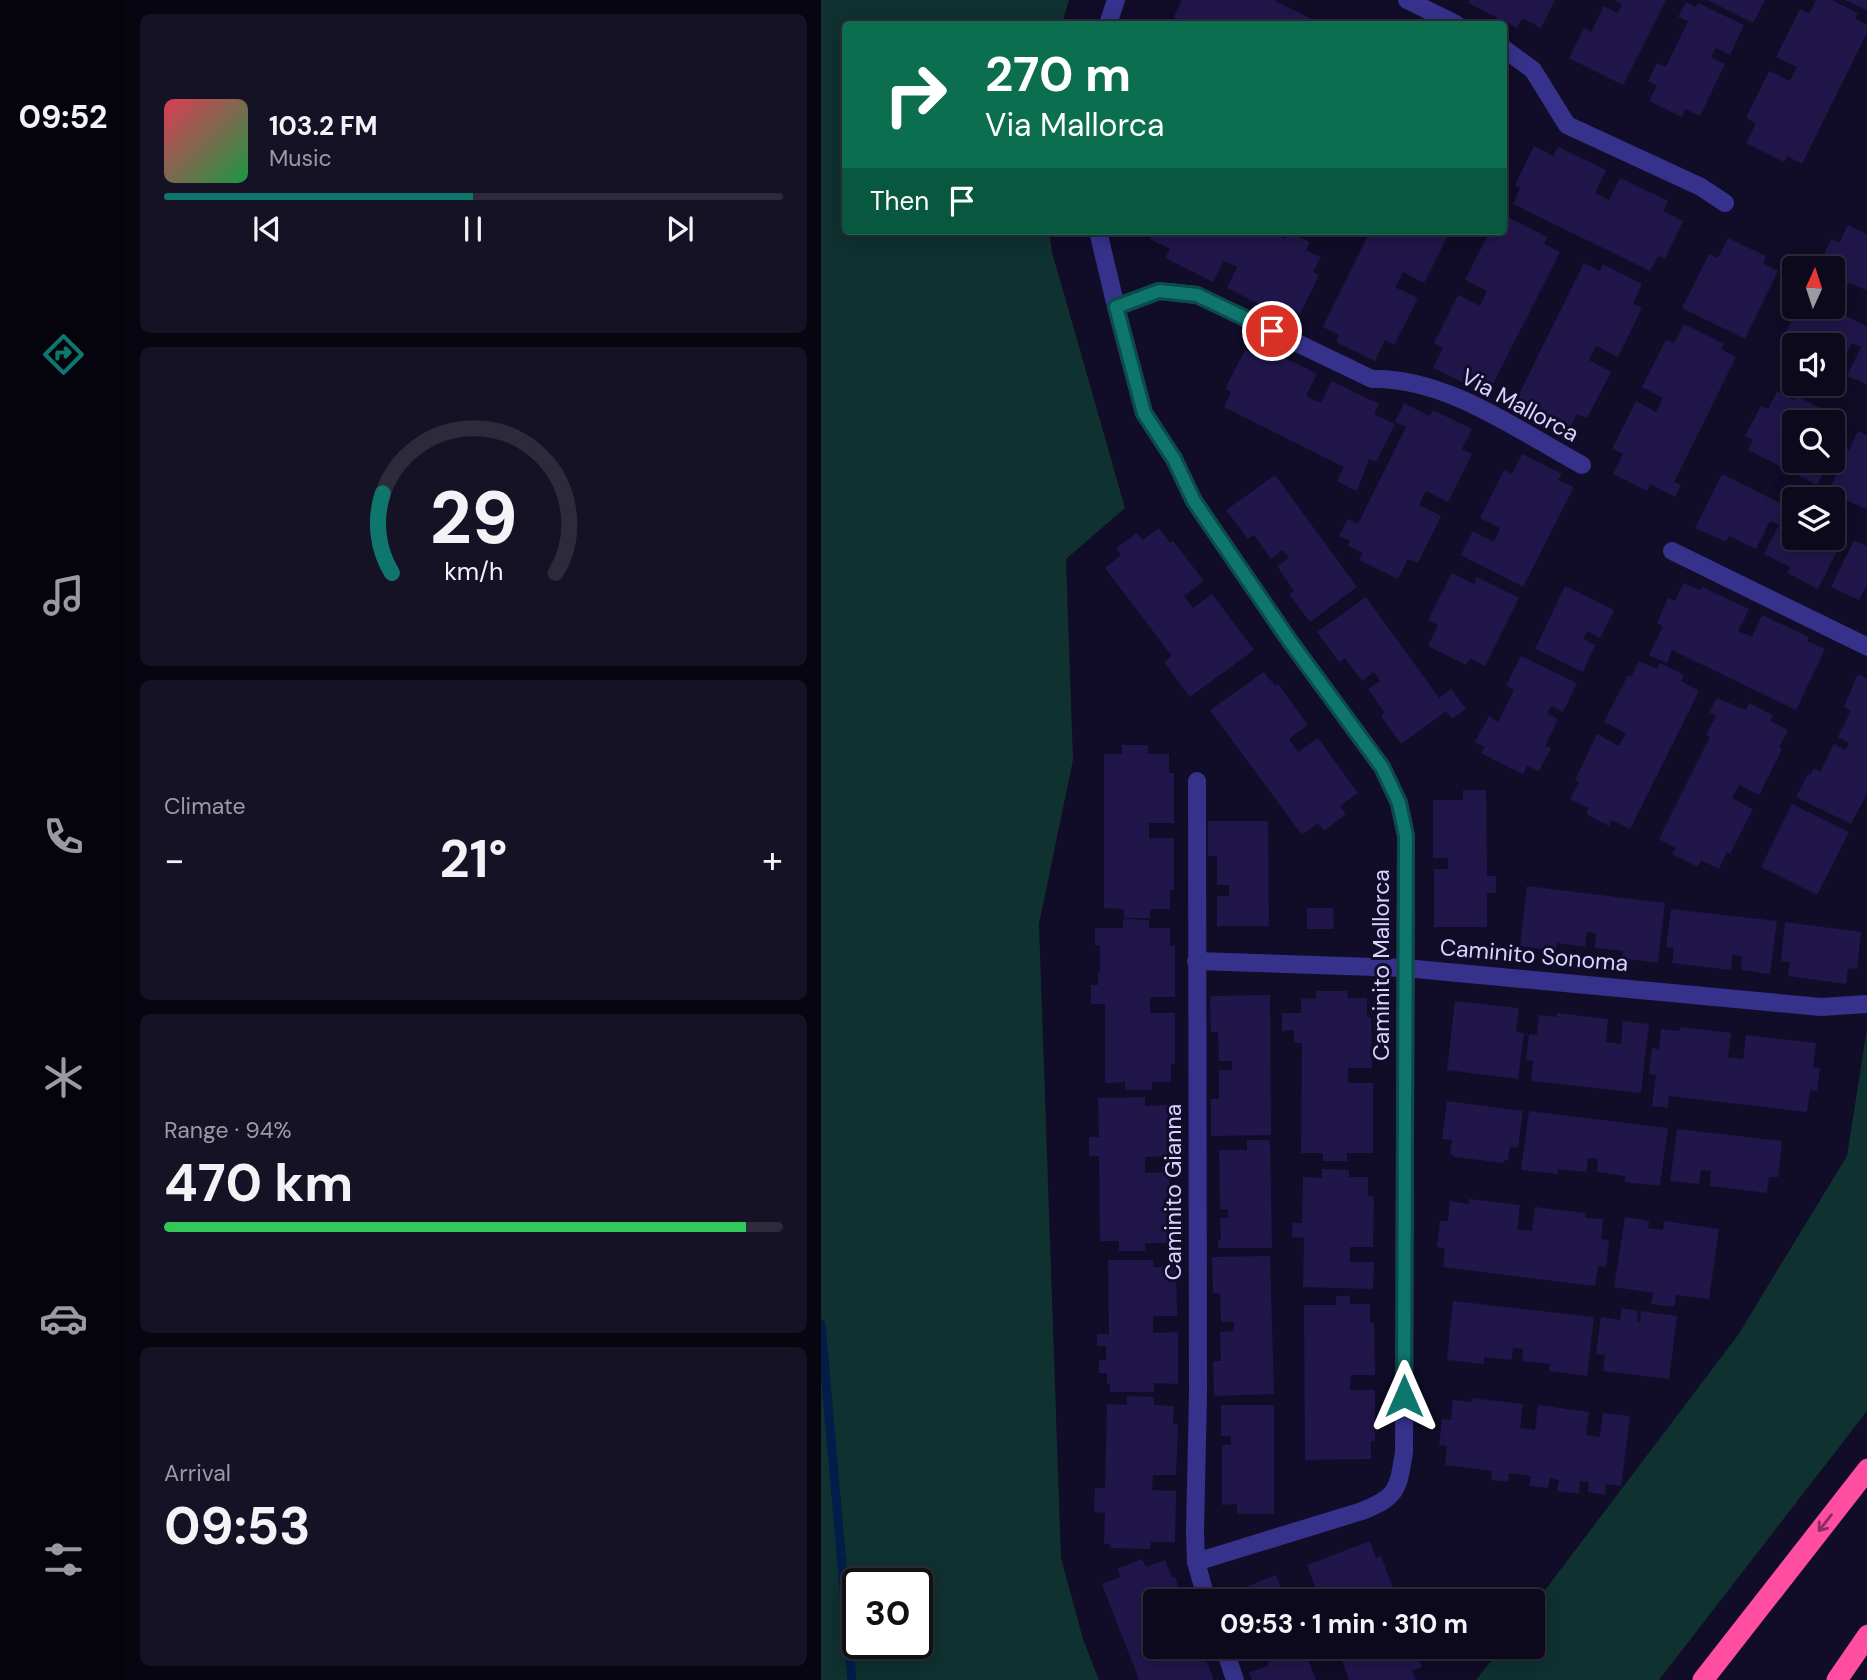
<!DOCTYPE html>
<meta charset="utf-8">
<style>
body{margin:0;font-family:"DM Sans",sans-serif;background:#161226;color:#f1f3f6;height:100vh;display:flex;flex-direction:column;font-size:26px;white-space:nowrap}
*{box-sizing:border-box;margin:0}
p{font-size:23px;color:#9a9aa4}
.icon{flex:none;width:38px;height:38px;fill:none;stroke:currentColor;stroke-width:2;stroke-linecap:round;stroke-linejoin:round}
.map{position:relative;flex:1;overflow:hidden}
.details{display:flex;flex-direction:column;gap:14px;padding:14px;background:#070510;width:695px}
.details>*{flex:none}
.top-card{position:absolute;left:21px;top:21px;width:665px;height:214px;border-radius:7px;box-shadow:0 4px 18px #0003,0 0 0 2px #2d2a3b;background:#0b6e4f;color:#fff;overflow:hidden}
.needle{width:46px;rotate:3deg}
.tools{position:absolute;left:961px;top:256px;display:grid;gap:14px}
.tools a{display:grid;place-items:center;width:63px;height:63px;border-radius:7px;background:#0d091d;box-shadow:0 4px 18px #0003,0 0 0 2px #2d2a3b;font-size:35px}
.speed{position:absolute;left:21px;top:1568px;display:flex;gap:14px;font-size:35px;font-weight:700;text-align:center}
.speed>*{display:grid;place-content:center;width:91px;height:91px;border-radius:50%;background:#0d091d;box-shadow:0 4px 18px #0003,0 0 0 2px #2d2a3b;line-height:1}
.speed .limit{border:4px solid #111;border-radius:10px;background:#fff;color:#111}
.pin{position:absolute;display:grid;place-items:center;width:60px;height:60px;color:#fff;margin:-30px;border:4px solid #fff;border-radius:50%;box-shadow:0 2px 7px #0007}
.me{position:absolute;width:77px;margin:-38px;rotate:0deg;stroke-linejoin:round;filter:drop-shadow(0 0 5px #0008)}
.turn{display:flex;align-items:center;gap:24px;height:147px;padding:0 28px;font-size:32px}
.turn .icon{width:91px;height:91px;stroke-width:2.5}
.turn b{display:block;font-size:49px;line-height:60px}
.then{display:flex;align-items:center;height:66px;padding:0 28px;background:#0003;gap:14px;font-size:26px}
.big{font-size:52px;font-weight:700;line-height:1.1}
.details .card{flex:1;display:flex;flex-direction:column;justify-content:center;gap:10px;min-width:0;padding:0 24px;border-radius:10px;background:#161226}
.details .dial{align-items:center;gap:0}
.dial svg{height:182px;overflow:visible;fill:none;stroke:#2d2a3b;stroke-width:7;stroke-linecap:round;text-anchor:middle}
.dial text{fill:#f1f3f6;stroke:none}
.song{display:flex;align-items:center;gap:21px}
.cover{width:84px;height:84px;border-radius:10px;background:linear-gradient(135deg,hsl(350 70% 55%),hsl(140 70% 35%))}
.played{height:7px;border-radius:4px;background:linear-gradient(90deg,#0f766e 50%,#2d2a3b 50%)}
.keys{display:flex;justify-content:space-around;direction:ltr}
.heat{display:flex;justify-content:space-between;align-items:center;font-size:38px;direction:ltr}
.charge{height:10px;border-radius:5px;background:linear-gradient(90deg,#34c759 94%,#2d2a3b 0)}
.trip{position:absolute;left:322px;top:1589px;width:402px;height:70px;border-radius:7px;background:#0d091d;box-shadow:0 4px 18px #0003,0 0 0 2px #2d2a3b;font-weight:700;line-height:70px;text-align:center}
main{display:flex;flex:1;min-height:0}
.tab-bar{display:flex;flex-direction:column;width:126px;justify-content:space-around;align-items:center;background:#05040c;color:#9a9aa4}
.tab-bar .icon{width:49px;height:49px}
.tab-bar .current{color:#0f766e}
.tab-bar b{font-size:32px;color:#f1f3f6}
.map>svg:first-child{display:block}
.grass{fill:#0f3130;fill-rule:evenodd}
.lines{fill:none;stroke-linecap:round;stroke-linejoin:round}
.stream{stroke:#041d48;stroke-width:9}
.building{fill:#21164a}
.minor{stroke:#36328b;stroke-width:18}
.tertiary{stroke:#36328b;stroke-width:18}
.motorway{stroke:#ff4da2;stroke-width:21}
.oneway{stroke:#882c64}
.route-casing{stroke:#0a4d48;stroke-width:18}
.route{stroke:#0f766e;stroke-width:12}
.labels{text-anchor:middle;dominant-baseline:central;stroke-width:6;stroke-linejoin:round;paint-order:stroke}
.street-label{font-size:23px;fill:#d7d2ff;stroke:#110c27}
</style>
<main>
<nav class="tab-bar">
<b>09:52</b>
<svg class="icon current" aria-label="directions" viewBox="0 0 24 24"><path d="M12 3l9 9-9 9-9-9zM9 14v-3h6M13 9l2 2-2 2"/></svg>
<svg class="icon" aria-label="music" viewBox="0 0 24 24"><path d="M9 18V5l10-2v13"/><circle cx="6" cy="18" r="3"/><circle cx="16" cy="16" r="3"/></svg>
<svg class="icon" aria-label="phone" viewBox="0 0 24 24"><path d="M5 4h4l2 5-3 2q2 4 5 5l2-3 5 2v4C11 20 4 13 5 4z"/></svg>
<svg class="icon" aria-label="climate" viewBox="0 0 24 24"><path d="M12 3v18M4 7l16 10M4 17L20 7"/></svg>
<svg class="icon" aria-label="car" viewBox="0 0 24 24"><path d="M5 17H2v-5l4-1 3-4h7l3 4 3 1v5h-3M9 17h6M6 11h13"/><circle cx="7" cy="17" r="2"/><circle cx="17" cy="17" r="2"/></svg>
<svg class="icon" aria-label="filters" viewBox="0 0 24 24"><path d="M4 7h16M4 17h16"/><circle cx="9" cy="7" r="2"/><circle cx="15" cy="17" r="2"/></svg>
</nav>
<section class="details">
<div class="card">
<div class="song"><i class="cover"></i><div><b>103.2 FM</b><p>Music</p></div></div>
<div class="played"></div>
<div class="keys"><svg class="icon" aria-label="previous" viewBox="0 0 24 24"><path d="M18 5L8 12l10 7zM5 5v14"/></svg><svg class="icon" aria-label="pause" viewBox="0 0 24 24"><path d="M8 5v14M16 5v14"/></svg><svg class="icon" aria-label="next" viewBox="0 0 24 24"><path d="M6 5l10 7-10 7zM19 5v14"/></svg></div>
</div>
<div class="card dial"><svg viewBox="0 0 100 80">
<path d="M14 69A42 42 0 1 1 86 69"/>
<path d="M14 69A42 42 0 0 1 10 34" stroke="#0f766e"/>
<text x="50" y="56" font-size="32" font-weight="700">29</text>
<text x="50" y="72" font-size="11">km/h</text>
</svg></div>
<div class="card"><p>Climate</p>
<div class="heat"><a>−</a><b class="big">21°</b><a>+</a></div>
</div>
<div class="card"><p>Range · 94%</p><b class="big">470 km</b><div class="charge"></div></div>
<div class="card"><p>Arrival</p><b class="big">09:53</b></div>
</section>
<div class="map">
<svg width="1047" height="1680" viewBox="0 0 1047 1680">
<rect width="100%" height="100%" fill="#110c27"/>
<g class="grass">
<path d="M0 0H248L241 24H24V231H228L231 252 304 508 245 559 252 760 218 924 240 1558 262 1639 278 1680H0ZM37 1584H96V1643H37Z"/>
<path d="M1046 1028V1411L838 1680H655L681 1647H712V1606L917 1335 1026 1156Z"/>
</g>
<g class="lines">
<path class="stream" d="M0 1324 31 1680"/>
</g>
<g class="building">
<path d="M361 0H452L501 24H366L353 17Z"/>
<path d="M649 0H734L720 28 701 18 696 28 647 3Z"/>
<path d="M792 0H845L802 85 748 58 763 28 770 32 783 6 797 13 801 4Z"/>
<path d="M886 0H944L932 23Z"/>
<path d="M995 0H1011L1037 13 1034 19 1047 25V31L981 164 966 156 963 162 925 143 935 123 925 118 948 71 969 81 976 67 955 57 979 9 988 14Z"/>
<path d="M1024 0H1047V11Z"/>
<path d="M865 2 875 7 877 3 923 25 909 55 895 48 890 57 904 64 879 116 864 109 861 117 828 101 836 86 827 81 836 63 845 67 867 21 857 17Z"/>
<path d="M713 146 732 156 737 147 785 170 774 193 788 200 799 178 847 201 842 211 862 221 844 259 837 256 829 271 692 204 699 188 694 185Z"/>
<path d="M688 218 726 237 723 244 739 252 670 388 655 380 651 387 612 368 622 348 613 343 637 295 659 306 666 291 644 280 668 233 677 238Z"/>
<path d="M1027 225 1047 235V291L1028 283 1025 288 1020 289 1013 286 1017 277 1012 274V268L997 267 1010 239 1018 243Z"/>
<path d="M333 231H448L464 239 467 231 489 242 485 250 500 257 492 272 498 275 479 314 460 304 456 313 406 288 416 267 403 261 392 282 344 258 349 249 329 239Z"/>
<path d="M549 231H620L627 235 603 283 582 272 574 287 597 298 573 345 564 340 554 361 515 342 518 335 502 327Z"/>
<path d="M907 238 945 256 942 263 957 271 924 339 861 308 888 254 897 258Z"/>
<path d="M763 263 779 271 782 264 821 284 812 304 821 308 797 357 775 346 768 360 790 372 766 418 756 414 746 434 708 415 711 408 695 400Z"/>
<path d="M1012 297 1018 300 1013 310 1047 327V385L1026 376 1040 347 1031 343 1017 371 1012 368V345H973V356L957 348 978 306H1012Z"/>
<path d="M863 324 903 344 900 349 915 357 853 482 860 485 854 497 829 484 826 491 792 474 802 454 791 449 815 401 835 412 842 398 821 387 845 340 853 343Z"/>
<path d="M424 350 443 360 448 350 496 374 485 396 500 403 511 381 558 404 553 414 574 424 555 462 548 459 536 491 516 481 523 467 403 407 410 392 404 389Z"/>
<path d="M956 391 973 400 975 396 1020 418 1012 435V422H973V460H1009L996 485 927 450 932 440 924 436 940 406 947 409Z"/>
<path d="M583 403 608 416 612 410 651 429 641 449 651 454 627 502 605 491 598 505 620 516 597 563 587 559 577 579 538 560 542 553 527 546 529 541 518 536 527 519 537 524 585 427 574 422Z"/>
<path d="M1037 431 1047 436V510L1021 498 1017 507 1012 504V499H1004L1016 473 1009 470 1021 447 1028 450Z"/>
<path d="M701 454 741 474 737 480 753 487 702 587 640 555 652 531 673 542 679 528 659 518 683 470 691 474Z"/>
<path d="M901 474 973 510V537H1012V529L1024 535 997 589 966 573 969 567 943 554 958 525 949 521 935 549 908 536 905 542 874 528Z"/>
<path d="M454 475 536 587 489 622 468 594 473 591 456 566 468 558 462 550 450 559 433 535 427 539 405 510Z"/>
<path d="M338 528 349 543 352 541 383 581 363 596 372 608 391 594 433 650 369 697 343 662 351 656 284 568 300 555 295 548 316 533 322 540Z"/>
<path d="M1033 540 1047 547V583L1038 600 1010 587Z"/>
<path d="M631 573 653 584 656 577 698 598 664 666 649 658 645 665 607 646 617 625 607 620Z"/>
<path d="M863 583 879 590 881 587 928 609 917 631 931 637 941 615 988 637 986 641 1004 649 975 710 851 650 846 663 828 655 842 626 836 623 847 598 854 601Z"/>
<path d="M744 586 793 610 779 638 766 631 762 639 774 645 762 672 714 649Z"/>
<path d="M545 597 618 698 630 689 645 709 631 719 625 711 580 744 560 716 564 713 547 689 559 681 553 672 541 681 524 658 518 662 496 632Z"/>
<path d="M700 656 756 683 742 712 730 706 726 714 737 719 724 746 730 748 718 771 706 766 702 774 660 753 664 747 654 742 668 716 677 722 693 690 685 685Z"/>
<path d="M818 661 836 669 839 663 863 675 860 681 878 691 809 829 791 820 788 826 765 814 768 808 749 799 758 782 754 780 776 734 798 746 805 733 783 722 807 675 810 677Z"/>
<path d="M443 672 454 686 457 684 487 725 468 739 477 752 497 738 537 793 519 806 525 814 503 831 497 823 481 835 389 710Z"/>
<path d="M1037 674 1047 679V792L1030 824 975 797 987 774 989 775 993 768 999 772 1013 744 1024 750 1028 743 1017 737 1030 711 1023 707Z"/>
<path d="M896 698 925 710 928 703 952 715 949 721 967 730 958 747 961 749 938 795 918 785 911 798 932 809 909 854 906 852 898 869 880 860 877 867 851 854 855 848 838 839 889 737 885 735 895 716 888 712Z"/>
<path d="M301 745H327V754H348V773H353V823H328V838H353V890H349V909H329V918H303V909L283 908V754H301Z"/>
<path d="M642 790H665L666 876H675V893H666V927H613V869H627V858H612V800H642Z"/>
<path d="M971 804 1028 832 996 895 940 867Z"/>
<path d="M387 821H447L448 926H396V896H408V885H396V856H387Z"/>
<path d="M706 886 844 903 837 963 801 958 802 951 774 948 775 933 766 932 764 947 736 943 735 951 699 946Z"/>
<path d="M486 908H512L513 929H486Z"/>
<path d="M850 909 956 921 949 974 920 970 921 956 911 955 910 970 851 963 853 948 845 947Z"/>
<path d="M302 919 328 920V928H349V946H354V997H329V1013H354V1064H350V1082H331V1090H304V1082L284 1083V1004H270V985H277V972H279V945H274V928H302Z"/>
<path d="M964 922 1040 932 1036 969 1027 968 1025 984 967 976 969 962 960 961Z"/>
<path d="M495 991H526L527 998H546V1017H550L551 1068H527V1083H552V1153H526V1161H502V1153H480L481 1043H473V1030L461 1031V1013H480V998L495 999Z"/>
<path d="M449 995 450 1135 390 1136V1099H398V1070H411V1061H398L397 1032H390L389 996Z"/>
<path d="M634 1001 698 1008 695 1032 703 1033 697 1079 626 1070Z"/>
<path d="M736 1013 787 1019 785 1042 800 1044 802 1021 828 1024 820 1093 710 1081 712 1061 705 1060 708 1034 716 1035 718 1015 736 1017Z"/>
<path d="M859 1027 910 1033 907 1057 922 1059 925 1035 995 1043 992 1067 999 1068 996 1091 989 1090 986 1112 848 1096 847 1108 831 1106 835 1075 828 1074 831 1048 838 1049 840 1029 858 1031Z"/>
<path d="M324 1097V1106L348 1105 349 1156 324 1157V1173L348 1172 349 1243H324L325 1251H298V1241H279L278 1156H268V1137H278L277 1098Z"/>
<path d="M626 1101 702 1111 697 1148 689 1147 687 1161 683 1160V1163L633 1157V1155L629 1154 631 1140 621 1139Z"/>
<path d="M708 1111 847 1128 839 1186 804 1182V1176L776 1172 777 1159 767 1158 765 1172 737 1169 736 1174 700 1170Z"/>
<path d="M856 1129 961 1141 957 1177H948L946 1193 889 1186 890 1171 880 1170 878 1184 849 1181Z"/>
<path d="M426 1140H449L451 1248H397V1241L400 1240 399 1218H407V1209H399L398 1150H426Z"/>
<path d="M501 1169 528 1170V1177H547V1196H553L552 1247H529V1262H553L552 1289 482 1287 483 1238 471 1237 472 1223H481L482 1177 501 1178Z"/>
<path d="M648 1199 699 1205 696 1229 711 1231 714 1207 765 1213 764 1218 782 1219 780 1239 788 1240 785 1267 777 1266 774 1286 622 1267 624 1248 616 1247 619 1221H627L629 1201 647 1204Z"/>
<path d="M804 1217 828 1221 827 1228 842 1230 843 1221 898 1229 888 1299 855 1295 853 1307 830 1304 832 1293 793 1287Z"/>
<path d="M449 1256 453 1394 393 1396 392 1361H400L399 1332 413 1331V1322H400L399 1293H392L391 1257Z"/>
<path d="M287 1260H332V1267H355L356 1316H332V1333L357 1332V1384L333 1383V1392H289V1383L286 1384V1373H278V1360H285V1346H276V1334H288Z"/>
<path d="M515 1296H529V1304H549V1323H553L554 1375H530L529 1390H554V1441H550V1459L484 1460 483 1305H515Z"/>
<path d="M632 1301 773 1317 766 1376 728 1371 729 1364 701 1361 702 1349 692 1348 691 1360 663 1357V1364L626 1360Z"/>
<path d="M801 1308 817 1311 816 1322H819L820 1311 856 1316 848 1379 782 1371 784 1355 775 1354 780 1317 799 1320Z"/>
<path d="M306 1396 333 1397V1405L353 1406 352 1424H357L355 1475H332L331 1490 355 1491 354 1542H330L329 1549 289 1548V1544H283L284 1513 273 1512 274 1488H284L286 1404 306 1405Z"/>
<path d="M651 1398 702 1404 699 1428 714 1430 717 1405 768 1412 765 1435 779 1437 782 1413 809 1416 800 1486 785 1484 784 1495 767 1492 768 1482 759 1481 758 1494 736 1491 738 1480 729 1478 727 1488 708 1486 710 1476 688 1473 687 1482 670 1480 671 1471 624 1465 626 1446 618 1445 621 1419 630 1420 632 1400 650 1402Z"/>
<path d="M400 1405H453V1514H416V1504L401 1505V1445H410V1436H400Z"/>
<path d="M549 1541 555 1558 560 1556 577 1601H499L486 1565Z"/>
<path d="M321 1559 325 1567 344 1560 351 1577H354L363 1601H334V1647H380L393 1680H318L281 1584 300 1577 296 1569Z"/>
<path d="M455 1575 465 1601H414L430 1595 427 1586Z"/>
<path d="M426 1647H482L495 1680H431L428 1673 448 1665 444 1653 430 1658Z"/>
<path d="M516 1647H594L601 1667 591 1671 595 1680H528Z"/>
</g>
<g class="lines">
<g class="minor">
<path d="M586 0 635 24"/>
<path d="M682 48 712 70 746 125 880 187 904 203"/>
<path d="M851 551 1047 647"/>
<path d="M376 781 377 1393 374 1532 375 1562 386 1601"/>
<path d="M375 961 584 968 1000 1007 1047 1004"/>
<path d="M375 1562 541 1511C577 1497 577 1489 583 1452L585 836 578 803 561 767 468 640 373 501 353 459 323 413 295 307 338 291 376 295 551 379C625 377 698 431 761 465"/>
<path d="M403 1647 414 1680"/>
</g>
<g class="tertiary">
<path d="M287 24 295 0"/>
<path d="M277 231 295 307"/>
</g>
<g class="motorway">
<path d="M882 1680 1047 1469"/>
<path d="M1016 1680 1047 1635"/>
</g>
</g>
<defs><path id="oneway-shaft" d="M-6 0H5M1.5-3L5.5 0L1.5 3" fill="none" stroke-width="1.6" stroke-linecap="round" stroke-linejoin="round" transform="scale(1.75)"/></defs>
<use class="oneway" href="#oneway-shaft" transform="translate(1004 1523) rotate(128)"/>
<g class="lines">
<defs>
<path id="route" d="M451 331 376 295 338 291 295 307 323 413 353 459 373 501 468 640 561 767 578 803 585 836 583 1396"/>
</defs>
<use href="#route" class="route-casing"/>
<use href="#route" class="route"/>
</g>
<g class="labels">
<g class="street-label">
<text transform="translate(699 405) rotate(28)">Via Mallorca</text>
<text transform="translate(713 955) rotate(5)">Caminito Sonoma</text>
<text transform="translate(560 965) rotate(-90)">Caminito Mallorca</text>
<text transform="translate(352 1192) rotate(-90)">Caminito Gianna</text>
</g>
</g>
</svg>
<div class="tools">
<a><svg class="needle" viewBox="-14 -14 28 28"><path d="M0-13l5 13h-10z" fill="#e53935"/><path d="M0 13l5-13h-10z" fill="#9a9aa4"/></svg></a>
<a><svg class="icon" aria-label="sound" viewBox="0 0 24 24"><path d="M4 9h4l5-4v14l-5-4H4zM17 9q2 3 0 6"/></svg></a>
<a><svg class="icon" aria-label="search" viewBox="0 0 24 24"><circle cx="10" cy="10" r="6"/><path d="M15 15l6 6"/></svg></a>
<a><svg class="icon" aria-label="layers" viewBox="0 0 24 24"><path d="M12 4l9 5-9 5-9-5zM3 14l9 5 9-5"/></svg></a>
</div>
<div class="speed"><div class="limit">30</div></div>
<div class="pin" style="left:451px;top:331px;background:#d93025"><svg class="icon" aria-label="arrive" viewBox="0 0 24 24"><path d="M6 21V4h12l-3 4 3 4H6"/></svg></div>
<svg class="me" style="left:583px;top:1396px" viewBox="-20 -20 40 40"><path d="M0-17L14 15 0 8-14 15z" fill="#0f766e" stroke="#fff" stroke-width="4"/></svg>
<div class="trip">09:53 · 1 min · 310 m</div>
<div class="top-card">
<div class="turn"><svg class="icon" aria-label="right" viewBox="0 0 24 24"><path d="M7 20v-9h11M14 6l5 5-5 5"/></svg><div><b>270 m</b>Via Mallorca</div></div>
<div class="then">Then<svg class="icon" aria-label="arrive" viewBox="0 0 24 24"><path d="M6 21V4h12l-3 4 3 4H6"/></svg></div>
</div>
</div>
</main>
